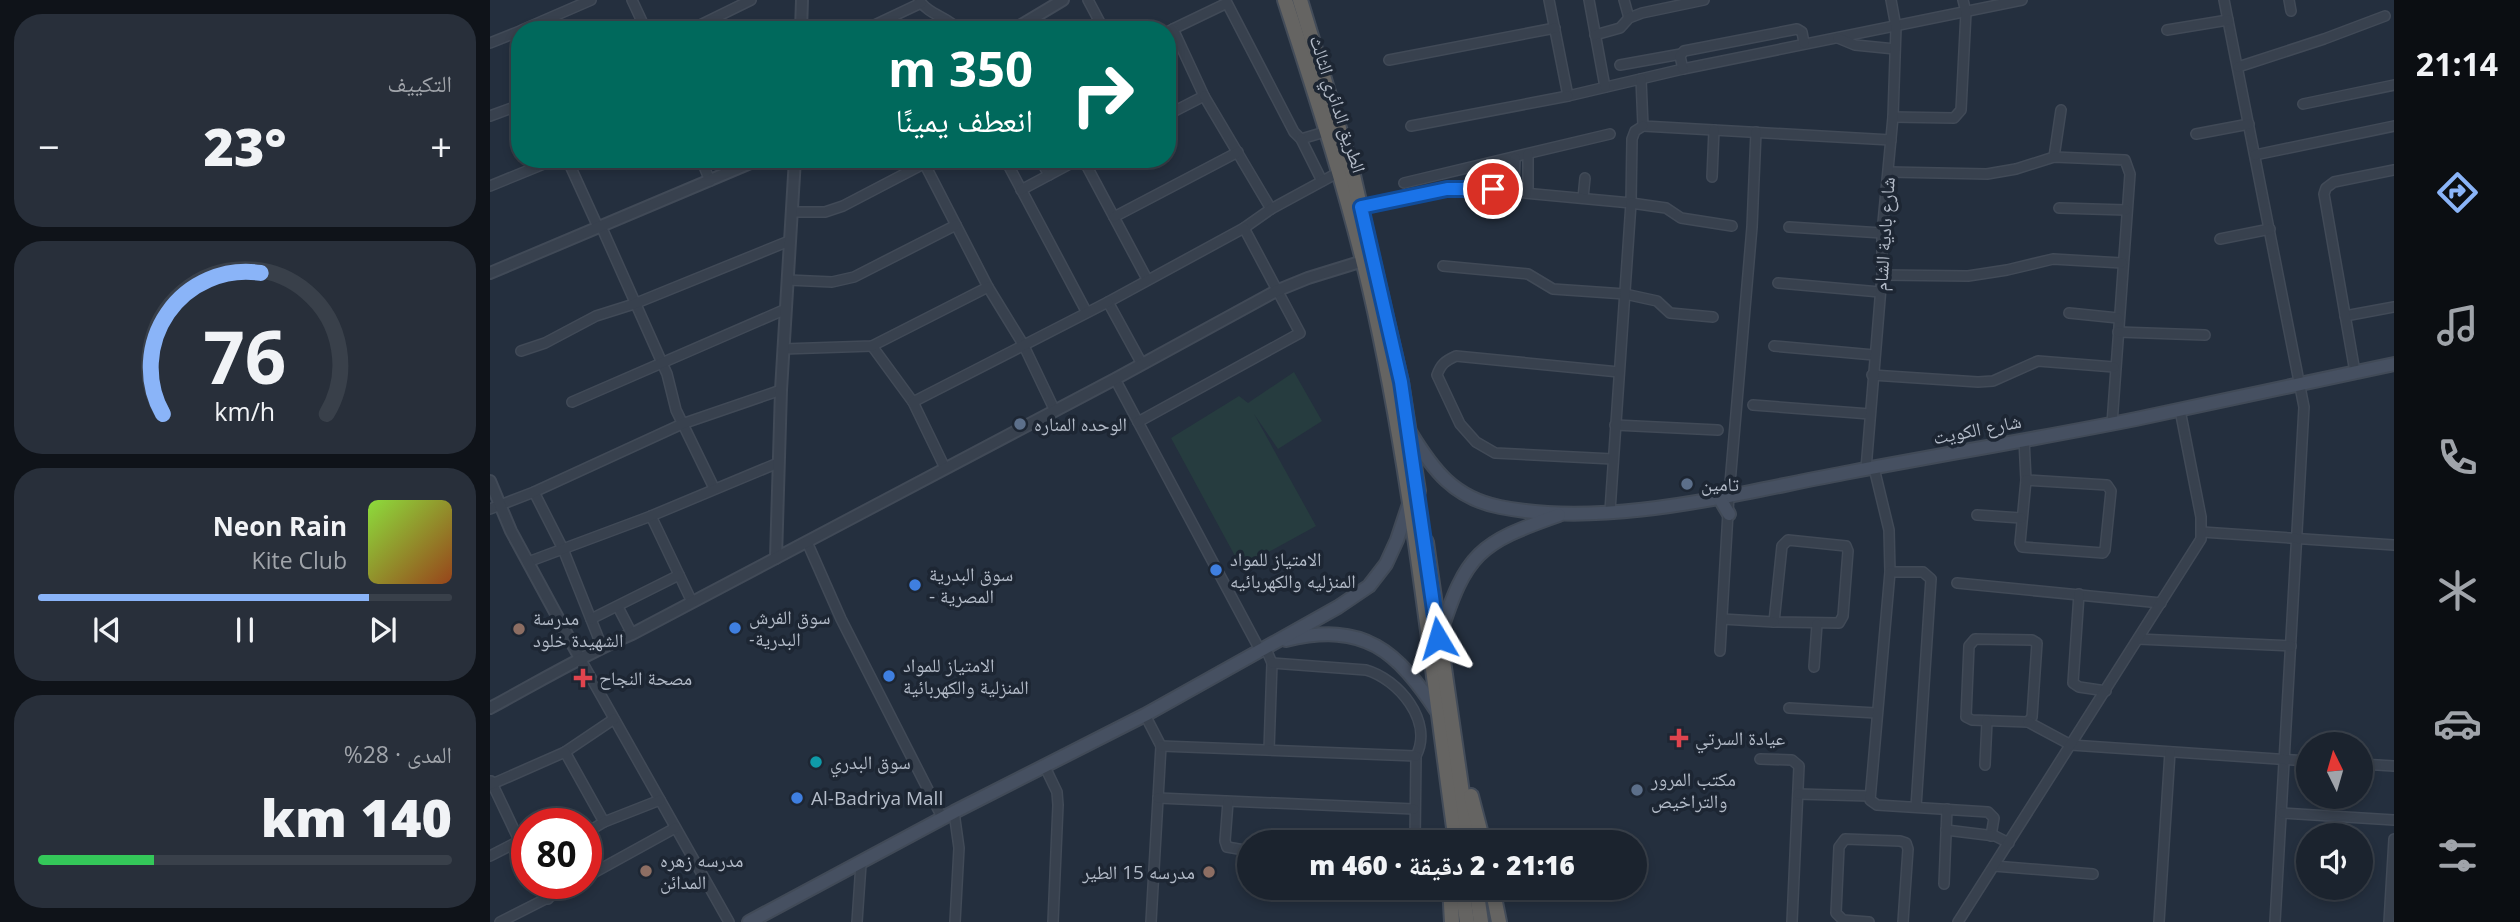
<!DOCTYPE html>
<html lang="ar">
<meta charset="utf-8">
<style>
body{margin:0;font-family:"Open Sans","Noto Naskh Arabic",sans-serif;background:#282f3a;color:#f1f3f6;direction:rtl;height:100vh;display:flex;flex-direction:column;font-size:26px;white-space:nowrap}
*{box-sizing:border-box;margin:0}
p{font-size:23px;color:#a0a4aa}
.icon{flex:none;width:38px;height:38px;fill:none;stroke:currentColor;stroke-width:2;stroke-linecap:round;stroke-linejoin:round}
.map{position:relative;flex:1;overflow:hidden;direction:ltr}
.drawer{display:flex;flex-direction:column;gap:14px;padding:14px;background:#0f1319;width:490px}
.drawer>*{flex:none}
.hud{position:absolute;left:21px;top:21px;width:665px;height:147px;border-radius:28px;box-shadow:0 4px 10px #0003,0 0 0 2px #39404a;direction:rtl;background:#00695c;color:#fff;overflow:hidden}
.needle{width:46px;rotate:355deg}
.controls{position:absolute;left:1806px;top:732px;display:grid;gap:14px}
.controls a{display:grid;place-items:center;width:77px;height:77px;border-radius:50%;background:#1b232e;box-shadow:0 4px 10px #0003,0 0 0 2px #39404a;font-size:35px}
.speed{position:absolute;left:21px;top:808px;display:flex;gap:14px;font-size:35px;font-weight:700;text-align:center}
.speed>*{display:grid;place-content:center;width:91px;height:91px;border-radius:50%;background:#1b232e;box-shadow:0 4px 10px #0003,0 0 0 2px #39404a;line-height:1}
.speed .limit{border:10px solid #d22;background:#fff;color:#111}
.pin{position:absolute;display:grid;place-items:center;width:60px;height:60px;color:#fff;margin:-30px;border:4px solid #fff;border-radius:50%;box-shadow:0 2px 7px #0007}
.me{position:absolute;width:77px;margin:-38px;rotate:353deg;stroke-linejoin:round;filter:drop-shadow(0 0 5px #0008)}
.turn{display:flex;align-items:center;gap:24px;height:147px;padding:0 28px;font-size:32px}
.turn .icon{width:91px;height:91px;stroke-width:2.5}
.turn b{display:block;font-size:49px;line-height:60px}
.big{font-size:52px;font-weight:800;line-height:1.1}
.drawer .card{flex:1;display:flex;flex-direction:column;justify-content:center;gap:10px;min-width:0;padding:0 24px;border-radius:28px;background:#282f3a}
.drawer .dial{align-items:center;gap:0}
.dial svg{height:182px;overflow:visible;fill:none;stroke:#39404a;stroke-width:7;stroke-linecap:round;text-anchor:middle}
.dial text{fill:#f1f3f6;stroke:none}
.song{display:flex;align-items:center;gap:21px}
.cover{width:84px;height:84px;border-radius:10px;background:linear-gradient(135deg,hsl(90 70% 55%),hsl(20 70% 35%))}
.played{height:7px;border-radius:4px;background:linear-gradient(90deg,#8ab4f8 80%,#39404a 80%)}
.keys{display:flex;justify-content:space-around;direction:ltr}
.heat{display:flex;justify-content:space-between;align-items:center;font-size:38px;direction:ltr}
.charge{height:10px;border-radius:5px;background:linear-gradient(90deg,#34c759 28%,#39404a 0)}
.trip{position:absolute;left:747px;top:830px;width:410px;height:70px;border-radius:35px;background:#1b232e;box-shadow:0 4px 10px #0003,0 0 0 2px #39404a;font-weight:800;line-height:70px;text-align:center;direction:rtl}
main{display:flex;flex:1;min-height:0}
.tab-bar{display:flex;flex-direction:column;width:126px;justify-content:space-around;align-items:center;background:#0b0e12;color:#a0a4aa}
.tab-bar .icon{width:49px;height:49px}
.tab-bar .selected{color:#8ab4f8}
.tab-bar b{font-size:32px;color:#f1f3f6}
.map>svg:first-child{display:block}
.green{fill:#263c3f}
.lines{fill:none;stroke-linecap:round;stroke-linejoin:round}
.minor-casing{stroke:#414a57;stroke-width:12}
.tertiary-casing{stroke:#414a57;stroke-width:14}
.secondary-casing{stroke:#414a57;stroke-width:16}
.trunk-casing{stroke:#434c59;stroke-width:18}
.minor{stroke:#38414e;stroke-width:9}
.tertiary{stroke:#38414e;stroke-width:10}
.secondary{stroke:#465061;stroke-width:12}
.trunk{stroke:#656462;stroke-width:14}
.route-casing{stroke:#114b97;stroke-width:18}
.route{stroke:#1a73e8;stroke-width:12}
.service-dot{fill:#5c6f8a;stroke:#1d2633;stroke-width:2.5}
.shop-dot{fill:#3f7fe0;stroke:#1d2633;stroke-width:2.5}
.education-dot{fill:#8d6e63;stroke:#1d2633;stroke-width:2.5}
.health-dot{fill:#e0444e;stroke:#1d2633;stroke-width:2.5}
.culture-dot{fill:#0f9aa8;stroke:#1d2633;stroke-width:2.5}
.labels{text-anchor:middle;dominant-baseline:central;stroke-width:7;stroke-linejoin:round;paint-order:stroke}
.street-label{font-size:19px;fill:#b4bcc9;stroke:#1d2633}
.poi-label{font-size:19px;fill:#b4bcc9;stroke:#1d2633;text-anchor:start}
</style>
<main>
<nav class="tab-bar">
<b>21:14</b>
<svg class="icon selected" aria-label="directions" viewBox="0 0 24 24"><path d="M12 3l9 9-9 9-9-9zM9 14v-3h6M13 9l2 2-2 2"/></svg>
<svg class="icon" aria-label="music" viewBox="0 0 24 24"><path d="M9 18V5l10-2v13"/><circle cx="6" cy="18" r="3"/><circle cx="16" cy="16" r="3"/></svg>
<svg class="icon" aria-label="phone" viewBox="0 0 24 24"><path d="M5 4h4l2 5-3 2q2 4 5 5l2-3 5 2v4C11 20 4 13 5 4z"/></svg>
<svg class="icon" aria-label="climate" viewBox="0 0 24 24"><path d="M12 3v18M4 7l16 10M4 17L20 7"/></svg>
<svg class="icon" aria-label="car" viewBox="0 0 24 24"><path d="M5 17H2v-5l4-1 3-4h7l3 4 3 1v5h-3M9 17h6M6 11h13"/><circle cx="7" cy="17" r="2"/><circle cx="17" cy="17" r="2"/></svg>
<svg class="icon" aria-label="filters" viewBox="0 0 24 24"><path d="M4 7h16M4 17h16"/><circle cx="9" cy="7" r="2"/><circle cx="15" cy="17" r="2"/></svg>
</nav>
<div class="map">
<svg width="1904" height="922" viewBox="0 0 1904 922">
<rect width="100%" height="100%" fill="#242f3e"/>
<path class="green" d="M804 372 832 421 788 449 764 414 826 526 751 567 681 438 749 396 758 403Z"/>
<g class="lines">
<defs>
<g id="minor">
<path d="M142 0 156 30"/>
<path d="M429 0C440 16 457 16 469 30"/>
<path d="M598 0 614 30"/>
<path d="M1059 0 1078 96 1193 69 1532 0"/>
<path d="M1099 0 1115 87"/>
<path d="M1134 0 1139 18"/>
<path d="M1734 0 1814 407 1785 922"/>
<path d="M1799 0 1801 11"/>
<path d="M683 29 737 3 804 132 811 139 838 131"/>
<path d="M32 30 101 0"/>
<path d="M200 30 261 0"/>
<path d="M374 30 431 3"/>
<path d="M1677 30 1738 20"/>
<path d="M677 32 683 29 714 96 677 115"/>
<path d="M1105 35 1130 28 1139 18 1152 13 1214 0"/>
<path d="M1348 38 1365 45 1405 49"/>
<path d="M0 43 30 31"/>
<path d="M899 60 1065 28"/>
<path d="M1130 65 1191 54"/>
<path d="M1748 67 1834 39 1895 16"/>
<path d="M1193 69 1190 56 1194 51 1307 29 1312 32 1314 43"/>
<path d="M1151 79 1153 126 1401 140"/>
<path d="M714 96 781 209"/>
<path d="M1813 104 1904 85"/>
<path d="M0 116 30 105"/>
<path d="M1403 117 1464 118 1471 110 1476 12 1473 0"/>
<path d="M921 126 1078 96"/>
<path d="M1706 134 1759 124"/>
<path d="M811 139 832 181"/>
<path d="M1765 155 1904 126"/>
<path d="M1564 157 1571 110"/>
<path d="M77 159 108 227"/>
<path d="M211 159 220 181"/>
<path d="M432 159 498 287 533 344 565 411"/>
<path d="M515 159 596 311"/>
<path d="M550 159 559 175"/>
<path d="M593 159 657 279"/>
<path d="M1399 172 1497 174 1526 169 1564 157 1635 160 1640 174 1622 424"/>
<path d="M1222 177 1224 130"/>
<path d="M914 183 1120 134"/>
<path d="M0 186 66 159"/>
<path d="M531 190 589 159"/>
<path d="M1024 190 1025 158"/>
<path d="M1038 191V154"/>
<path d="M1093 198 1095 178"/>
<path d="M871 207 957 189 982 188 1141 203 1142 139 1145 131 1153 126"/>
<path d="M1569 208 1636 210"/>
<path d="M302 212H335L353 206 443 159"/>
<path d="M624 217 748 152"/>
<path d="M111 226 177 374 186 410 224 488"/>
<path d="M1299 227 1392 233"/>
<path d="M754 228 781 209 851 171"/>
<path d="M1730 239 1780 229"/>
<path d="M953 266 1038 274 1063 289 1135 294 1167 301 1180 313 1223 317"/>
<path d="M1392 275 1478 276 1517 270 1563 259 1632 263"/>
<path d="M298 280 342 282 364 277 466 225"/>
<path d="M1288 283 1390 292"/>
<path d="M1579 313 1628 318"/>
<path d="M1855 316 1904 307"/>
<path d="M1628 332 1715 335"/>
<path d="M382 346 423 402"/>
<path d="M1284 346 1384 355"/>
<path d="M293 349 382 346 498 287"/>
<path d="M31 351 55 343 106 316 144 304 299 241"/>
<path d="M1865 372 1834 194 1836 188 1844 182 1904 170"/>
<path d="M1382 375 1488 382 1503 381 1548 361 1624 367"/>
<path d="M625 379 771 652"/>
<path d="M82 402 296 309"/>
<path d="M1263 405 1380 414"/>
<path d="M648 422 810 333 754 228 618 302 652 364"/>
<path d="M1125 425 1228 430"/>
<path d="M1534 439 1536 480"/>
<path d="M1123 459 1005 453 986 442 970 424 947 375C951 364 955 361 966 356L1129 372"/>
<path d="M455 468 423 402 618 302"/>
<path d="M1384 468 1399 530 1400 572"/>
<path d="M1376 469 1392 275V233L1403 117 1406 27 1401 0"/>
<path d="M1536 480 1617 485 1621 491 1615 550 1613 553 1532 547 1530 543Z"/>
<path d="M44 492 73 549 112 647"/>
<path d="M0 509 44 492 192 424 291 390"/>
<path d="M1120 511 1141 203 1176 208 1191 218 1242 226"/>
<path d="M1487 515 1531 518"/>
<path d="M161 516 202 602"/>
<path d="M1712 532 1904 545"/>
<path d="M1298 540 1356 546 1358 551 1353 616 1349 623 1284 622 1292 546Z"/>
<path d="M317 542 351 619 453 819"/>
<path d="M38 562 161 516 288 463"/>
<path d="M1467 583 1671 603"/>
<path d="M1589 594 1583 683 1589 687 1616 691"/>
<path d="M128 607 142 634"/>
<path d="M101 619 189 575"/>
<path d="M1232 619 1284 622"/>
<path d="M1485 639 1542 640 1547 643 1542 717 1538 722 1482 720 1476 717 1479 646Z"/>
<path d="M1648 639 1801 646"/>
<path d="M776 649 782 663 779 750"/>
<path d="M1230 651 1239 495 1262 227 1266 132"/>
<path d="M91 660 239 922"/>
<path d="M782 663 876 670C908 679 944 721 926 756L925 842"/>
<path d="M1324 667 1327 624"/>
<path d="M1299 708 1386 713"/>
<path d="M655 715 671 746 661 922"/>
<path d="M1538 722 1581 745 1818 761"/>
<path d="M671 746 926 756"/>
<path d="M75 752 124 719"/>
<path d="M1270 759 1302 760 1309 766 1302 922"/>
<path d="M1871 764 1904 766"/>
<path d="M1495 765 1497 721"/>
<path d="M555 767 567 792 568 805 563 922"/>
<path d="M1 781 37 857"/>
<path d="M0 785 75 752 114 822"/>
<path d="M1308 794 1380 796"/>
<path d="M668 798 924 809"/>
<path d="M738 802 735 841 737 847 760 851"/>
<path d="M1426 807 1441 579 1433 572H1400L1380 800 1387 805 1498 812 1504 818 1501 836"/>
<path d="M464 812 469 848 465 922"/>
<path d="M1792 813 1904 820"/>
<path d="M1456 830 1505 836 1519 843"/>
<path d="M96 833 114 822 170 800"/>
<path d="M0 856 29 841"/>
<path d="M1504 866 1603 874"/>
<path d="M96 877 185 828"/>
<path d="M50 884 58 899"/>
<path d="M1454 884 1457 809"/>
<path d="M10 922 85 884"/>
<path d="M367 922 371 864"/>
<path d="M1379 922 1353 920 1346 913 1349 847 1355 839 1410 841 1416 843 1418 849 1413 922"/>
<path d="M1468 922 1711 539V517L1690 410"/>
<path d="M1669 922 1680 752"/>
<path d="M1899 922 1904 839"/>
</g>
<g id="tertiary">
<path d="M311 30 312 0"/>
<path d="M523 30 573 0"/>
<path d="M0 273 270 159"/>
<path d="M0 481 21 531 91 660"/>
<path d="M286 558 291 390 305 159"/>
<path d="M0 708C47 683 93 655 142 634L625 379 786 291 818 278 873 261"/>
</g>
<g id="secondary">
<path d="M920 432C943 470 964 498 1010 507 1119 529 1251 492 1360 472 1455 454 1551 438 1646 419 1732 401 1818 382 1904 364"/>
<path d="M1229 497 1239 514"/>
<path d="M950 635C976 553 989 543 1069 515"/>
<path d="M796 640C875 621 907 651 948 713"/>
<path d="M259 922 464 812 655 715 848 607 879 586 896 564 907 540 920 501"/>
</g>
<g id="trunk">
<path d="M795 0C826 96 857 190 880 289 922 471 940 657 966 842"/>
<path d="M810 0 862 171 911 382 928 491"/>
<path d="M936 542 979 842"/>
<path d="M981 796 993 842"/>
<path d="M960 887 962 922"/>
<path d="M972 887 977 922"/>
<path d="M986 887 991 922"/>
<path d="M1002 887 1009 922"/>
</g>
</defs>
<use href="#minor" class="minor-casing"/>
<use href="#tertiary" class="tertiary-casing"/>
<use href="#secondary" class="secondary-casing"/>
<use href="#trunk" class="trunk-casing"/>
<use href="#minor" class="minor"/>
<use href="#tertiary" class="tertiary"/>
<use href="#secondary" class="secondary"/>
<use href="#trunk" class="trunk"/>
</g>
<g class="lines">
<defs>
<path id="route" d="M948 638 911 382 871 207 957 189H1003"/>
</defs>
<use href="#route" class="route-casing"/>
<use href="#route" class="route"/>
</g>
<g class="service-dot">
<circle cx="530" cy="424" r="7"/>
<circle cx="1197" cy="484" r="7"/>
<circle cx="1147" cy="790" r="7"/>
</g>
<g class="shop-dot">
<circle cx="726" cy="570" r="7"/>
<circle cx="425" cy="585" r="7"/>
<circle cx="245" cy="628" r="7"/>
<circle cx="399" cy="676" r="7"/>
<circle cx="307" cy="798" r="7"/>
</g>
<g class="education-dot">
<circle cx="29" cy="629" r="7"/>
<circle cx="156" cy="871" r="7"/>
<circle cx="719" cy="872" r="7"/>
</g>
<g class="health-dot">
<path d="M89.5 667.5h7v7h7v7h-7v7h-7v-7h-7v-7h7z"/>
<path d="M1185.5 727.5h7v7h7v7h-7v7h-7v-7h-7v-7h7z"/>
</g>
<circle class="culture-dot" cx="326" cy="762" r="7"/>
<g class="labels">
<g class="street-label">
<text transform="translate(848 104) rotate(72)">الطريق الدائري الثالث</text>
<text transform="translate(1394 234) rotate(-86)">شارع بادية الشام</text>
<text transform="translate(1487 429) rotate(-11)">شارع الكويت</text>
</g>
<g class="poi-label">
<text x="544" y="424">الوحده المناره</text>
<text x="1211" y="484">تامين</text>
<text x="740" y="559">الامتياز للمواد<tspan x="740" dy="22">المنزليه والكهربائيه</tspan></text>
<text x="439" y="574">سوق البدرية<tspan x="439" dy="22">- المصرية</tspan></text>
<text x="259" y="617">سوق الفرش<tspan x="259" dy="22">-البدرية</tspan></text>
<text x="43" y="618">مدرسة<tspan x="43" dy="22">الشهيدة خلود</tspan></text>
<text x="413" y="665">الامتياز للمواد<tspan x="413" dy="22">المنزلية والكهربائية</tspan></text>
<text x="109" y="678">مصحة النجاح</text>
<text x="1205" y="738">عيادة السرتي</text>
<text x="340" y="762">سوق البدري</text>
<text x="1161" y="779">مكتب المرور<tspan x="1161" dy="22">والتراخيص</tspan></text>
<text x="321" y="798">Al-Badriya Mall</text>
<text x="170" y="860">مدرسه زهره<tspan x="170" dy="22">المدائن</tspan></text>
<text x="705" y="872" text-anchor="end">مدرسه 15 الطير</text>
</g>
</g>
</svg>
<div class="controls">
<a><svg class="needle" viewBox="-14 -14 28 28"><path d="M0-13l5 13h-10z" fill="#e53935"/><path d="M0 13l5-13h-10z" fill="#a0a4aa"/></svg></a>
<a><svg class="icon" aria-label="sound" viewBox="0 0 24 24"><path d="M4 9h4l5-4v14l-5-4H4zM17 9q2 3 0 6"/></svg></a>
</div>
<div class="speed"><div class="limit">80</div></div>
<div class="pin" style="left:1003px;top:189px;background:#d93025"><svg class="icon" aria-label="arrive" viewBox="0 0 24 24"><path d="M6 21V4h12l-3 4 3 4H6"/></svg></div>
<svg class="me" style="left:948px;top:638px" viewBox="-20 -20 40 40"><path d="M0-17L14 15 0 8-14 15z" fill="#1a73e8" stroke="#fff" stroke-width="4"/></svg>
<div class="trip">21:16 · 2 دقيقة · 460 m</div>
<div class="hud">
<div class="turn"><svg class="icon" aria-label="right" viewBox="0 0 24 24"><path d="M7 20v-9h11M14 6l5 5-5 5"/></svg><div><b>350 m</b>انعطف يمينًا</div></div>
</div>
</div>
<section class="drawer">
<div class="card"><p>التكييف</p>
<div class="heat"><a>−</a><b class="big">23°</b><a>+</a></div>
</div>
<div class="card dial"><svg viewBox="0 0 100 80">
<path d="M14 69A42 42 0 1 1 86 69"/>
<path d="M14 69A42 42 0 0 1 57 7" stroke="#8ab4f8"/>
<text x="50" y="56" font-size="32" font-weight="700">76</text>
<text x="50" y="72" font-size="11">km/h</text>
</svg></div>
<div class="card">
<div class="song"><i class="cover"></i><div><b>Neon Rain</b><p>Kite Club</p></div></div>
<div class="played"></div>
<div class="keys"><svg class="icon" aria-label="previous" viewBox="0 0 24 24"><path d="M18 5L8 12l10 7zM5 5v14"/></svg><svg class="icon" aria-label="pause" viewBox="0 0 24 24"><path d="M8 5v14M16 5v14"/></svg><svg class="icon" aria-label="next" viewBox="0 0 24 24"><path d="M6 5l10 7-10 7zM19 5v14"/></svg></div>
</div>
<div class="card"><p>المدى · 28%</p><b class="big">140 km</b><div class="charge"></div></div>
</section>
</main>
